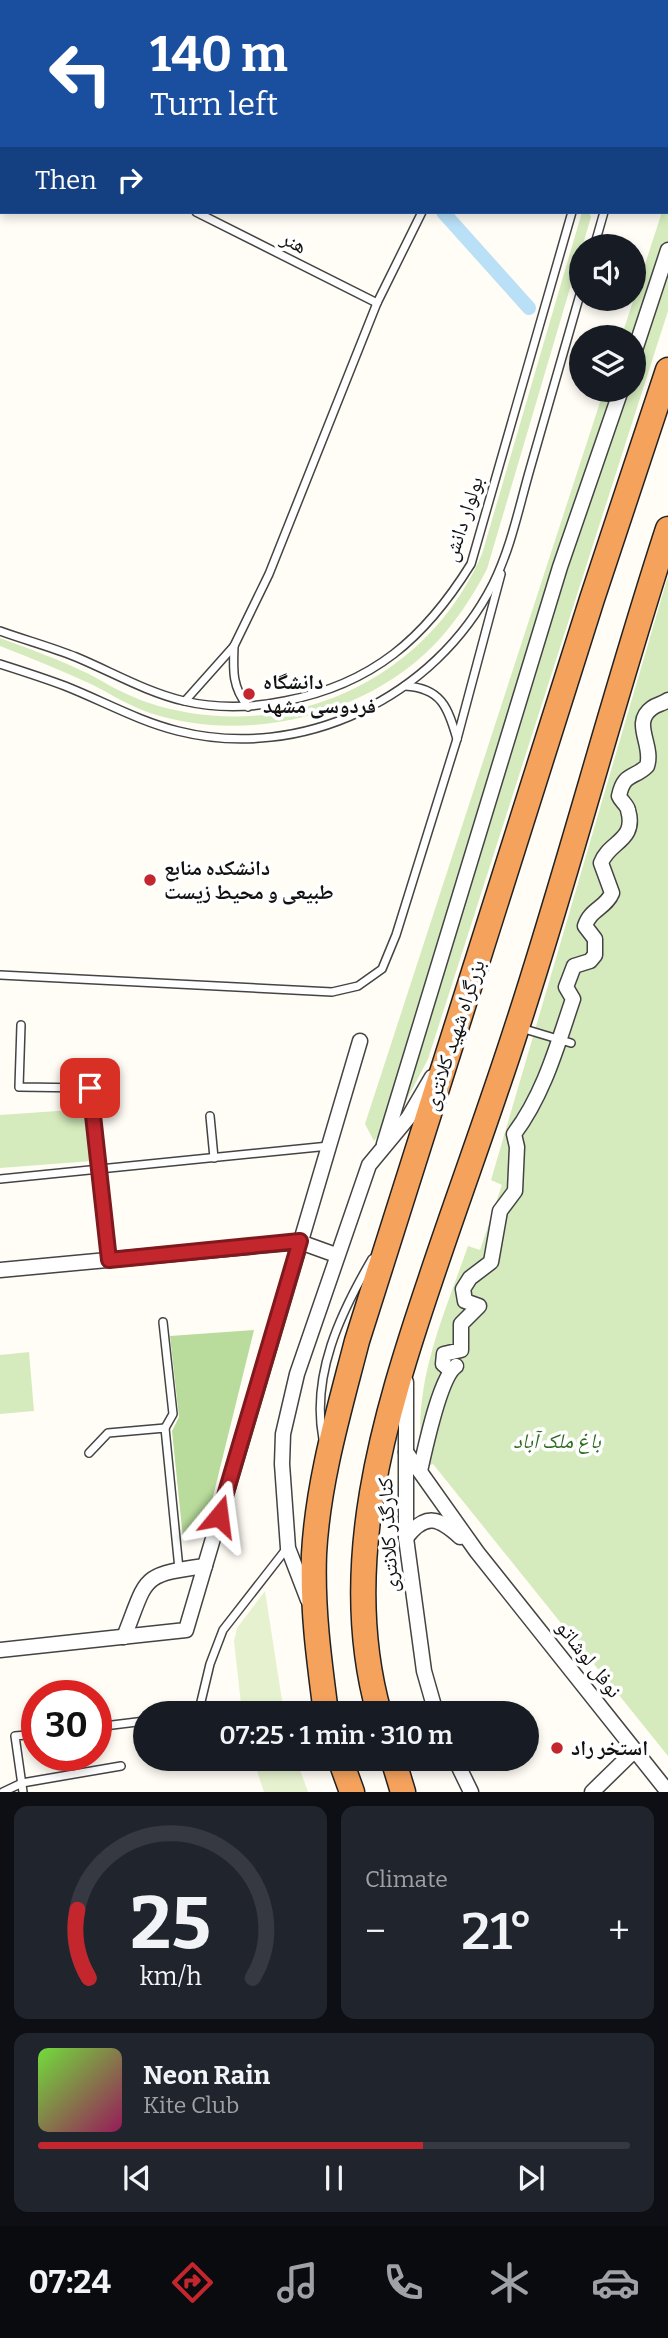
<!DOCTYPE html>
<meta charset="utf-8">
<style>
body{margin:0;font-family:Bitter,"Noto Naskh Arabic",serif;background:#20242c;color:#f1f3f6;height:100vh;display:flex;flex-direction:column;font-size:26px;white-space:nowrap}
*{box-sizing:border-box;margin:0}
p{font-size:23px;color:#9ea1a6}
.icon{flex:none;width:38px;height:38px;fill:none;stroke:currentColor;stroke-width:2;stroke-linecap:round;stroke-linejoin:round}
.map{position:relative;height:1792px;overflow:hidden}
.details{display:flex;flex-direction:column;gap:14px;padding:14px;background:#0d0f14;flex:1}
.details>*{flex:none}
.hud{position:absolute;left:0px;top:0px;width:668px;height:214px;box-shadow:0 4px 10px #0003;background:#1a4fa0;color:#fff;overflow:hidden}
.controls{position:absolute;left:569px;top:234px;display:grid;gap:14px}
.controls a{display:grid;place-items:center;width:77px;height:77px;border-radius:50%;background:#171b24;box-shadow:0 4px 10px #0003;font-size:35px}
.speed{position:absolute;left:21px;top:1680px;display:flex;gap:14px;font-size:35px;font-weight:700;text-align:center}
.speed>*{display:grid;place-content:center;width:91px;height:91px;border-radius:50%;background:#171b24;box-shadow:0 4px 10px #0003;line-height:1}
.speed .limit{border:10px solid #d22;background:#fff;color:#111}
.pin{position:absolute;display:grid;place-items:center;width:60px;height:60px;color:#fff;margin:-30px;border-radius:14px;box-shadow:0 4px 10px #0006}
.me{position:absolute;width:77px;margin:-38px;rotate:16deg;stroke-linejoin:round;filter:drop-shadow(0 0 5px #0008)}
.turn{display:flex;align-items:center;gap:24px;height:147px;padding:0 35px;font-size:32px}
.turn .icon{width:91px;height:91px;stroke-width:2.5}
.turn b{display:block;font-size:49px;line-height:60px}
.then{display:flex;align-items:center;height:66px;padding:0 35px;background:#0003;gap:14px;font-size:26px}
.big{font-size:52px;font-weight:600;line-height:1.1}
.details .widget{flex:1;display:flex;flex-direction:column;justify-content:center;gap:10px;min-width:0;padding:0 24px;border-radius:14px;background:#20242c}
.details .dial{align-items:center;gap:0}
.dial svg{height:182px;overflow:visible;fill:none;stroke:#363941;stroke-width:7;stroke-linecap:round;text-anchor:middle}
.dial text{fill:#f1f3f6;stroke:none}
.song{display:flex;align-items:center;gap:21px}
.cover{width:84px;height:84px;border-radius:10px;background:linear-gradient(135deg,hsl(100 70% 55%),hsl(330 70% 35%))}
.played{height:7px;border-radius:4px;background:linear-gradient(90deg,#c4262e 65%,#363941 65%)}
.keys{display:flex;justify-content:space-around;direction:ltr}
.heat{display:flex;justify-content:space-between;align-items:center;font-size:38px;direction:ltr}
.details .tiles{flex:1;display:grid;gap:14px;grid-template-columns:1fr 1fr}
.widget:last-child{grid-column:span 2}
.trip{position:absolute;left:133px;top:1701px;width:406px;height:70px;border-radius:35px;background:#171b24;box-shadow:0 4px 10px #0003;font-weight:600;line-height:70px;text-align:center}
.tab-bar{display:flex;height:112px;justify-content:space-around;align-items:center;background:#090b0e;color:#9ea1a6}
.tab-bar .icon{width:49px;height:49px}
.tab-bar .selected{color:#c4262e}
.tab-bar b{font-size:32px;color:#f1f3f6}
.map>svg:first-child{display:block}
.green{fill:#d5ebbd}
.forest{fill:#b9dc9c}
.pitch{fill:#e6f2cf}
.lines{fill:none;stroke-linecap:round;stroke-linejoin:round}
.canal{stroke:#b9e0f7;stroke-width:14}
.lane-casing{stroke:#444;stroke-width:10}
.street-casing{stroke:#444;stroke-width:17}
.highway-casing{stroke:#222;stroke-width:27}
.lane{stroke:#fff;stroke-width:7}
.street{stroke:#fff;stroke-width:14}
.highway{stroke:#f5a25d;stroke-width:24}
.route-casing{stroke:#7f191e;stroke-width:18}
.route{stroke:#c4262e;stroke-width:12}
.poi-dot{fill:#c4262e;stroke:#fff;stroke-width:2.5}
.labels{text-anchor:middle;dominant-baseline:central;stroke-width:7;stroke-linejoin:round;paint-order:stroke}
.street-label{font-size:21px;fill:#111;stroke:#fff}
.poi-label{font-size:21px;font-weight:bold;fill:#111;stroke:#fff;text-anchor:start}
.park-label{font-size:21px;font-style:italic;fill:#2f6b1f;stroke:#fff}
</style>
<div class="map">
<svg width="668" height="1792" viewBox="0 0 668 1792">
<rect width="100%" height="100%" fill="#fffdf5"/>
<g class="green">
<path d="M668 194V311L428 1059 405 1103 374 1141 365 1124 604 390H634V338H621L662 212H667Z"/>
<path d="M582 212H589L591 217 487 569C473 596 454 625 432 647 362 717 244 744 150 713 130 706 112 695 93 685 63 671 31 658 0 646V638C30 649 60 660 89 674 107 684 126 695 146 702 280 747 426 684 482 554Z"/>
<path d="M668 576V1756L433 1464 424 1467C409 1390 443 1318 468 1246L480 1250 502 1185 491 1180Z"/>
<path d="M86 1109 92 1161 0 1168V1115Z"/>
<path d="M29 1352 34 1411 0 1414V1355Z"/>
</g>
<path class="forest" d="M254 1330 208 1517 197 1537 183 1538 172 1431 179 1417 170 1336Z"/>
<g class="pitch">
<path d="M265 1591 284 1713H242L234 1641 237 1628Z"/>
<path d="M253 1759H296L308 1792H264Z"/>
</g>
<g class="lines">
<g class="canal">
<path d="M226 0 228 2"/>
<path d="M443 212 529 308"/>
</g>
<defs>
<g id="lane">
<path d="M637 2 638 0"/>
<path d="M666 2V0"/>
<path d="M0 113 2 114"/>
<path d="M196 212 377 303"/>
<path d="M594 247 604 212"/>
<path d="M0 631C25 640 51 647 76 657 112 672 146 692 184 701 218 709 251 708 285 701 373 684 425 638 471 564L572 212"/>
<path d="M234 646C233 671 232 687 248 707"/>
<path d="M0 664C22 671 44 678 65 686 103 701 138 721 178 731 301 762 435 698 493 584 511 548 519 507 530 469 547 410 564 350 581 291"/>
<path d="M405 686C441 688 448 707 457 739"/>
<path d="M185 701 234 646 269 574 377 303 422 212"/>
<path d="M0 975 332 992 358 986 382 969 396 935 457 739 501 574"/>
<path d="M21 1025 19 1087 90 1088 109 1260"/>
<path d="M521 1028 571 1043"/>
<path d="M210 1116 214 1158"/>
<path d="M0 1179 329 1146"/>
<path d="M163 1322 173 1414 165 1428"/>
<path d="M323 1439C311 1375 340 1314 372 1259"/>
<path d="M89 1453 108 1433 165 1428 179 1569"/>
<path d="M190 1713 199 1710 210 1664 223 1630 287 1548"/>
<path d="M96 1727 145 1721"/>
<path d="M3 1792 22 1783 121 1766"/>
<path d="M23 1792 15 1736 37 1734"/>
</g>
<g id="street">
<path d="M634 353 668 250"/>
<path d="M384 1144 560 567 621 390"/>
<path d="M0 1270 300 1242 336 1255"/>
<path d="M450 1370 443 1364 444 1354 461 1350V1324L479 1306 465 1301 463 1289 470 1278 491 1262 500 1211 515 1191 517 1147 514 1134C544 1094 557 1046 573 999L566 987 574 966 590 961 595 955V939L585 926C590 909 606 908 612 893L601 863C609 841 637 841 628 810 627 805 621 801 619 796 624 772 634 779 647 766 654 745 631 723 652 708 657 704 663 704 668 700"/>
<path d="M406 1382V1538L424 1671 436 1713"/>
<path d="M406 1452 477 1552 668 1792"/>
<path d="M420 1471C425 1449 440 1377 456 1366"/>
<path d="M406 1538C426 1512 439 1518 460 1537"/>
<path d="M308 1600 288 1548 282 1464 283 1434 297 1374 369 1165 408 1118 432 1077"/>
<path d="M124 1637C148 1577 139 1575 205 1566"/>
<path d="M0 1650 186 1630 360 1041"/>
<path d="M455 1759 471 1792"/>
<path d="M592 1792 634 1751"/>
</g>
<g id="highway">
<path d="M326 1713C319 1660 312 1608 314 1554 318 1481 339 1411 357 1341L592 599 668 370"/>
<path d="M379 1713C338 1567 384 1417 431 1278 459 1194 490 1111 517 1027 571 862 614 694 668 529"/>
<path d="M340 1759 352 1792"/>
<path d="M393 1759 403 1792"/>
</g>
</defs>
<use href="#lane" class="lane-casing"/>
<use href="#street" class="street-casing"/>
<use href="#highway" class="highway-casing"/>
<use href="#lane" class="lane"/>
<use href="#street" class="street"/>
<use href="#highway" class="highway"/>
</g>
<g class="lines">
<defs>
<path id="route" d="M90 1088 109 1260 300 1241 219 1516"/>
</defs>
<use href="#route" class="route-casing"/>
<use href="#route" class="route"/>
</g>
<g class="poi-dot">
<circle cx="249" cy="694" r="7"/>
<circle cx="150" cy="880" r="7"/>
<circle cx="557" cy="1748" r="7"/>
</g>
<g class="labels">
<g class="street-label">
<text transform="translate(294 242) rotate(27)">هنر</text>
<text transform="translate(463 519) rotate(-72)">بولوار دانش</text>
<text transform="translate(454 1035) rotate(-72)">بزرگراه شهید کلانتری</text>
<text transform="translate(388 1535) rotate(-93)">کنارگذر کلانتری</text>
<text transform="translate(589 1659) rotate(52)">نوفل لوشاتو</text>
</g>
<g class="poi-label">
<text x="263" y="682">دانشگاه<tspan x="263" dy="24">فردوسی مشهد</tspan></text>
<text x="164" y="868">دانشکده منابع<tspan x="164" dy="24">طبیعی و محیط زیست</tspan></text>
<text x="571" y="1748">استخر راد</text>
</g>
<g class="park-label">
<text x="557" y="1441">باغ ملک آباد</text>
</g>
</g>
</svg>
<div class="controls">
<a><svg class="icon" aria-label="sound" viewBox="0 0 24 24"><path d="M4 9h4l5-4v14l-5-4H4zM17 9q2 3 0 6"/></svg></a>
<a><svg class="icon" aria-label="layers" viewBox="0 0 24 24"><path d="M12 4l9 5-9 5-9-5zM3 14l9 5 9-5"/></svg></a>
</div>
<div class="speed"><div class="limit">30</div></div>
<div class="pin" style="left:90px;top:1088px;background:#d93025"><svg class="icon" aria-label="arrive" viewBox="0 0 24 24"><path d="M6 21V4h12l-3 4 3 4H6"/></svg></div>
<svg class="me" style="left:219px;top:1516px" viewBox="-20 -20 40 40"><path d="M0-17L14 15 0 8-14 15z" fill="#c4262e" stroke="#fff" stroke-width="4"/></svg>
<div class="trip">07:25 · 1 min · 310 m</div>
<div class="hud">
<div class="turn"><svg class="icon" aria-label="left" viewBox="0 0 24 24"><path d="M17 20v-9H6M10 6l-5 5 5 5"/></svg><div><b>140 m</b>Turn left</div></div>
<div class="then">Then<svg class="icon" aria-label="right" viewBox="0 0 24 24"><path d="M7 20v-9h11M14 6l5 5-5 5"/></svg></div>
</div>
</div>
<section class="details">
<div class="tiles">
<div class="widget dial"><svg viewBox="0 0 100 80">
<path d="M14 69A42 42 0 1 1 86 69"/>
<path d="M14 69A42 42 0 0 1 9 39" stroke="#c4262e"/>
<text x="50" y="56" font-size="32" font-weight="700">25</text>
<text x="50" y="72" font-size="11">km/h</text>
</svg></div>
<div class="widget"><p>Climate</p>
<div class="heat"><a>−</a><b class="big">21°</b><a>+</a></div>
</div>
<div class="widget">
<div class="song"><i class="cover"></i><div><b>Neon Rain</b><p>Kite Club</p></div></div>
<div class="played"></div>
<div class="keys"><svg class="icon" aria-label="previous" viewBox="0 0 24 24"><path d="M18 5L8 12l10 7zM5 5v14"/></svg><svg class="icon" aria-label="pause" viewBox="0 0 24 24"><path d="M8 5v14M16 5v14"/></svg><svg class="icon" aria-label="next" viewBox="0 0 24 24"><path d="M6 5l10 7-10 7zM19 5v14"/></svg></div>
</div>
</div>
</section>
<nav class="tab-bar">
<b>07:24</b>
<svg class="icon selected" aria-label="directions" viewBox="0 0 24 24"><path d="M12 3l9 9-9 9-9-9zM9 14v-3h6M13 9l2 2-2 2"/></svg>
<svg class="icon" aria-label="music" viewBox="0 0 24 24"><path d="M9 18V5l10-2v13"/><circle cx="6" cy="18" r="3"/><circle cx="16" cy="16" r="3"/></svg>
<svg class="icon" aria-label="phone" viewBox="0 0 24 24"><path d="M5 4h4l2 5-3 2q2 4 5 5l2-3 5 2v4C11 20 4 13 5 4z"/></svg>
<svg class="icon" aria-label="climate" viewBox="0 0 24 24"><path d="M12 3v18M4 7l16 10M4 17L20 7"/></svg>
<svg class="icon" aria-label="car" viewBox="0 0 24 24"><path d="M5 17H2v-5l4-1 3-4h7l3 4 3 1v5h-3M9 17h6M6 11h13"/><circle cx="7" cy="17" r="2"/><circle cx="17" cy="17" r="2"/></svg>
</nav>
